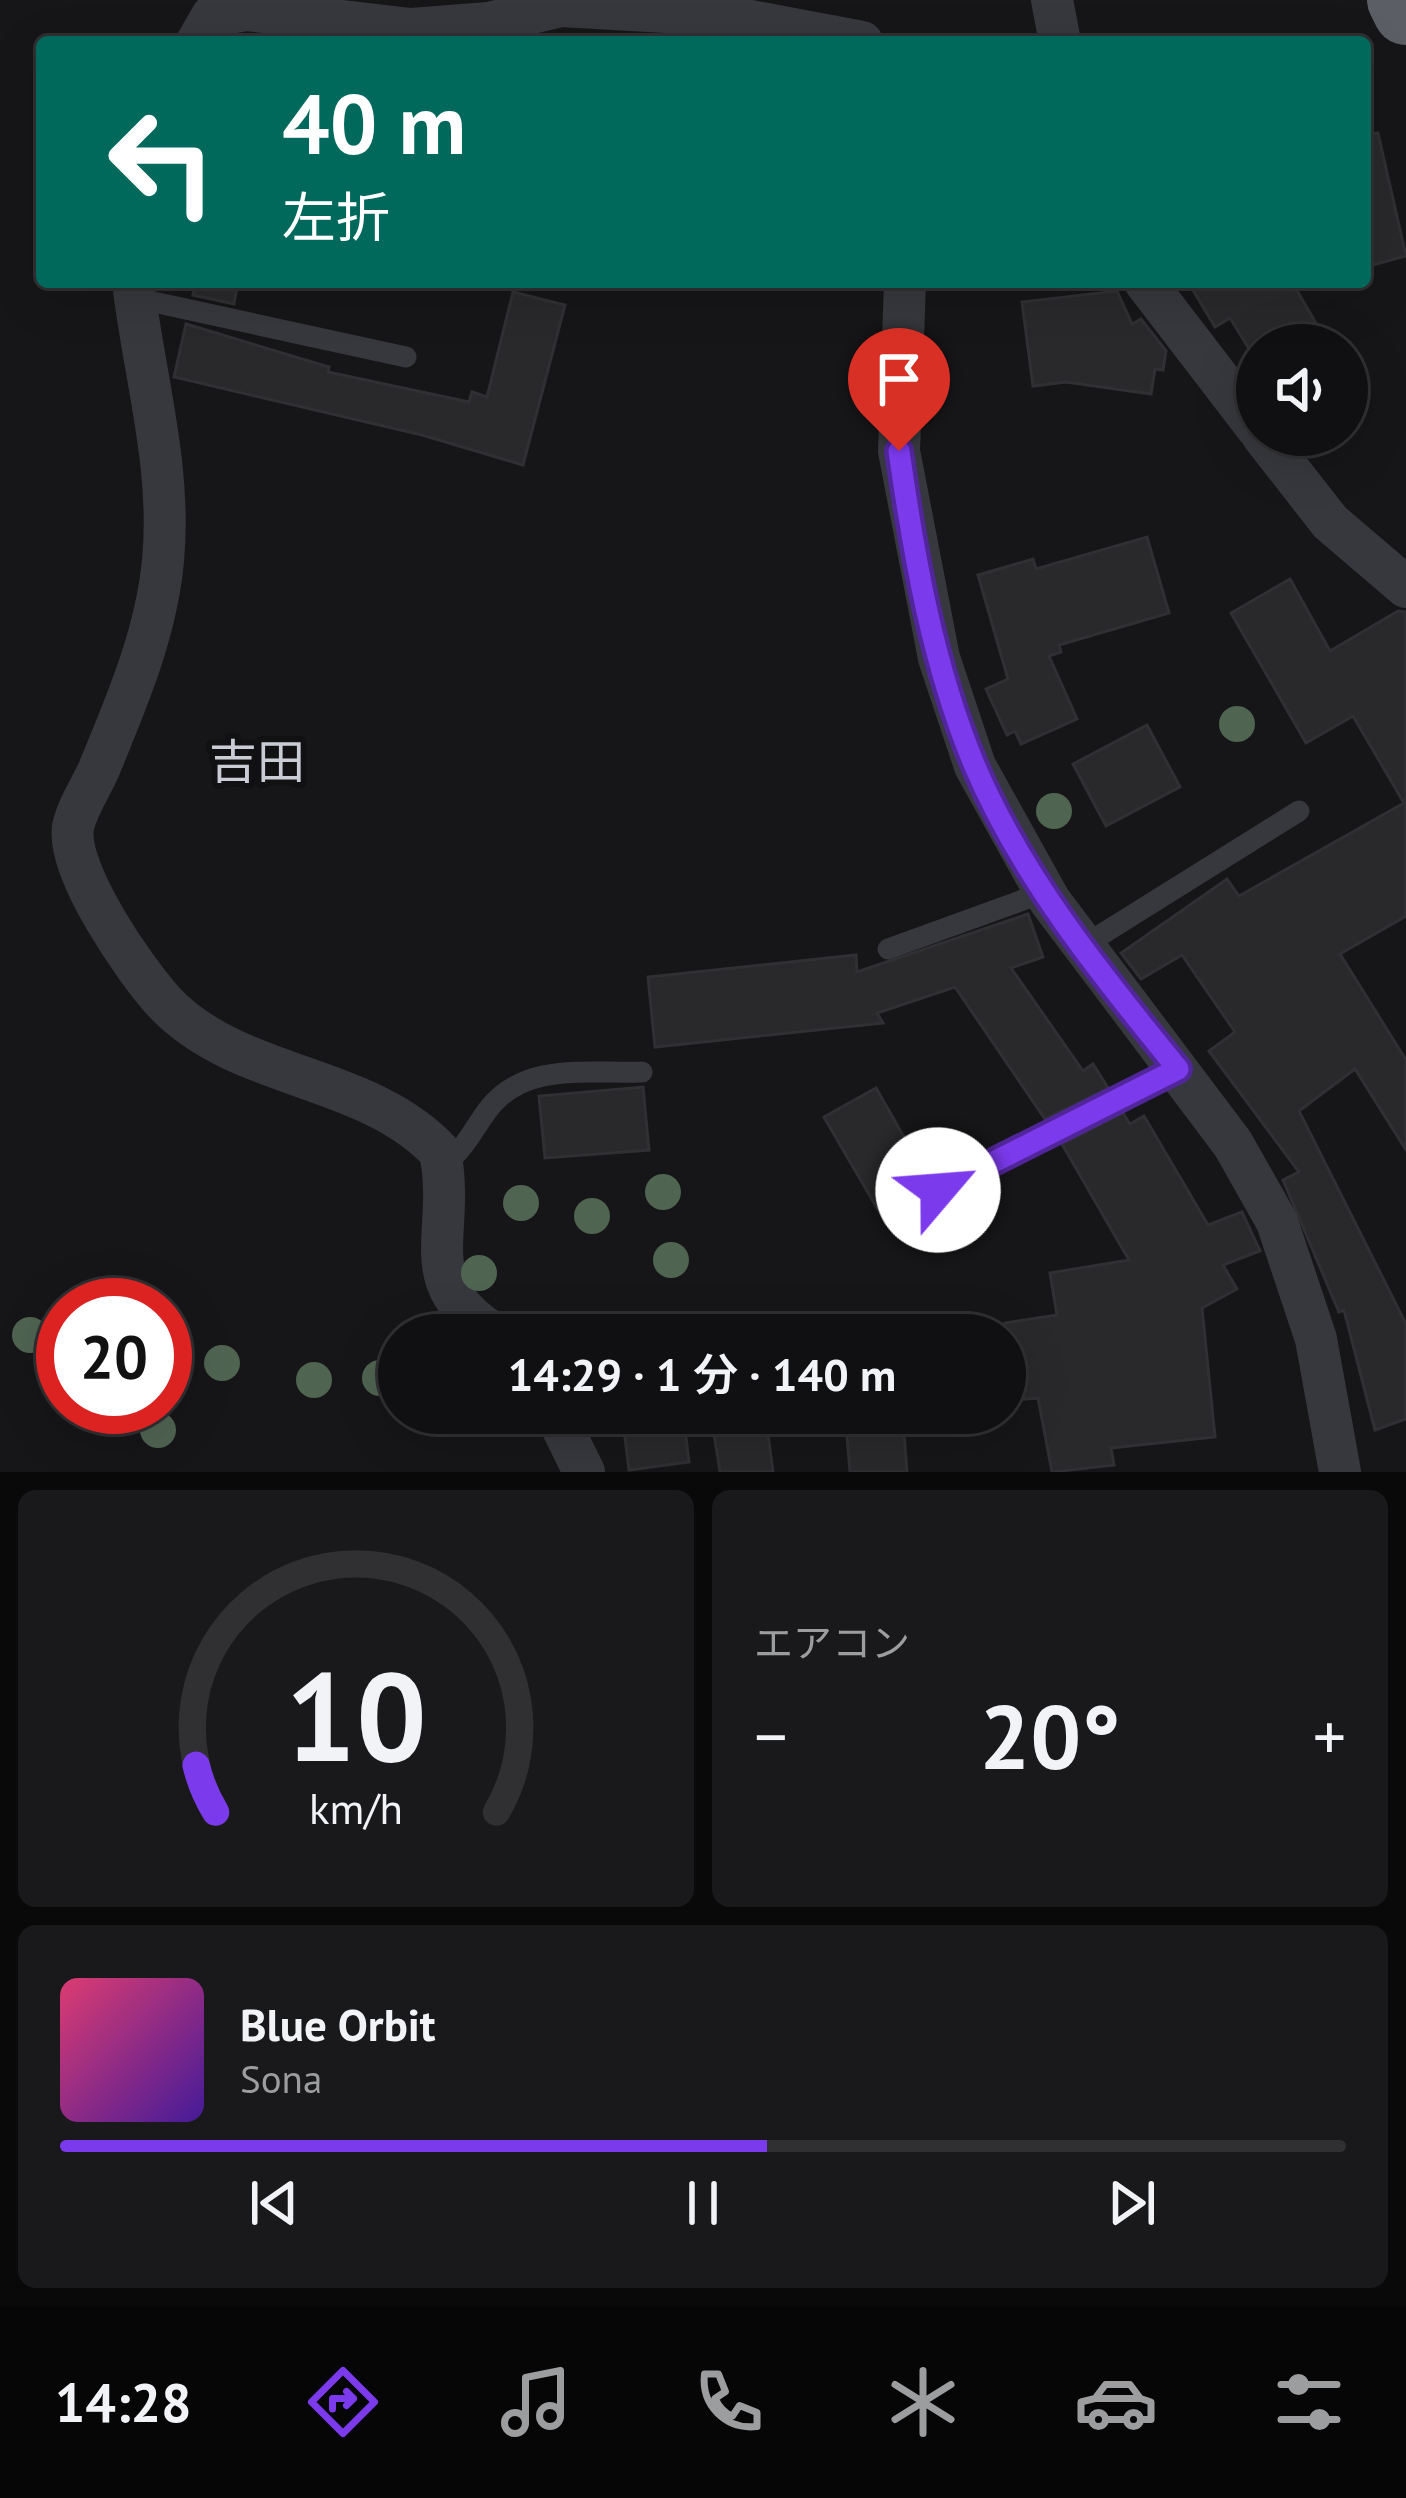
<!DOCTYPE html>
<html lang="ja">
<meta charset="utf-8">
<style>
body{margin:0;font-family:"PT Sans","Noto Sans JP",sans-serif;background:#19191b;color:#f1f3f6;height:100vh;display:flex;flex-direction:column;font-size:45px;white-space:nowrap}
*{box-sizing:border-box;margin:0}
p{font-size:39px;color:#9c9d9f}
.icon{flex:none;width:66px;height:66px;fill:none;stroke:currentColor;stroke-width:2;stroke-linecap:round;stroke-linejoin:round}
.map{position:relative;height:1472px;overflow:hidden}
.sheet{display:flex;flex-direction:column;gap:18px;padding:18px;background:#09090a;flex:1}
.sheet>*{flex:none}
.banner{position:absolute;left:36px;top:36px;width:1335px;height:252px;border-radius:12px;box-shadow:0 12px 48px #0002,0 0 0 3px #303032;background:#00695c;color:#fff;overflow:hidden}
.tools{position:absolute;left:1236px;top:324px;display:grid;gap:24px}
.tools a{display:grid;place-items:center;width:132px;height:132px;border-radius:50%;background:#101012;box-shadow:0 12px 48px #0002,0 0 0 3px #303032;font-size:60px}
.speed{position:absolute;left:36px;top:1278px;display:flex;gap:24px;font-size:60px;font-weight:700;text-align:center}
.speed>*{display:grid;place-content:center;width:156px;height:156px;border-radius:50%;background:#101012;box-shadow:0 12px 48px #0002,0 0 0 3px #303032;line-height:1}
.speed .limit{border:18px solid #d22;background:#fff;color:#111}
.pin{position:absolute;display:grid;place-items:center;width:102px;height:102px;color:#fff;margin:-123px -51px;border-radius:50% 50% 50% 0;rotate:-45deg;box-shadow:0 0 12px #0007}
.pin .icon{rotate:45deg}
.me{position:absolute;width:132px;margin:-66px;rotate:63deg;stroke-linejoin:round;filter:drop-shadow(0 0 9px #0008)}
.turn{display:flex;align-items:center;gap:42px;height:252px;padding:0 48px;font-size:54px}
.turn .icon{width:156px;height:156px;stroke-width:2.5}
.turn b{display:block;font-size:84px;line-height:102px}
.big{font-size:90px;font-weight:600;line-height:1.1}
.sheet .tile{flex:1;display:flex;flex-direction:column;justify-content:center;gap:18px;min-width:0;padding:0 42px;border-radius:18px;background:#19191b}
.sheet .dial{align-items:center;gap:0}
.dial svg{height:312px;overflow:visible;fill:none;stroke:#303032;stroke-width:7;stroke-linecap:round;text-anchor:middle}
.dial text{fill:#f1f3f6;stroke:none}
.song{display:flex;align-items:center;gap:36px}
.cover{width:144px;height:144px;border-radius:18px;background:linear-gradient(135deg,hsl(340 70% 55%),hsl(260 70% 35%))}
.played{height:12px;border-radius:6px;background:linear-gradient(90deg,#7c3aed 55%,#303032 55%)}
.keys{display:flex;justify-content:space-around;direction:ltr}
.heat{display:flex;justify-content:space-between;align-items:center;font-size:66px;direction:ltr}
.sheet .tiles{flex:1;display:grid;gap:18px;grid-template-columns:1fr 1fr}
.tile:last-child{grid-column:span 2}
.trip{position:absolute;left:378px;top:1314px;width:648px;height:120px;border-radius:60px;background:#101012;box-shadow:0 12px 48px #0002,0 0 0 3px #303032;font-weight:600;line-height:120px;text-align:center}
.dock{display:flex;height:192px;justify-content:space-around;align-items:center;background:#060607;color:#9c9d9f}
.dock .icon{width:84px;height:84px}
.dock .current{color:#7c3aed}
.dock b{font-size:54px;color:#f1f3f6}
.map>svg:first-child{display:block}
.building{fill:#29292c;stroke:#303034;stroke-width:3}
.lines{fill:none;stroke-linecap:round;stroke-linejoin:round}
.service{stroke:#37383d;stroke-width:21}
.minor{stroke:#37383d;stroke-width:42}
.trunk{stroke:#5b5e65;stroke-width:66}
.tree{fill:#506452}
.route-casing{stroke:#51269a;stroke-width:30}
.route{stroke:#7c3aed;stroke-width:21}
.labels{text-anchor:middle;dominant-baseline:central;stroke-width:12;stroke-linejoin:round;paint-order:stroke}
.quarter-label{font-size:48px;fill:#c9ccd4;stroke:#111113}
</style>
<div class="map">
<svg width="1406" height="1472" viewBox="0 0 1406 1472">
<rect width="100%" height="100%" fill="#161618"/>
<g class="building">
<path d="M1378 133 1406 256 1365 267V135Z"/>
<path d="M196 282H238L234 304 193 295Z"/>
<path d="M1188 282H1292L1317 325 1282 345H1257L1256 360 1230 318 1215 327Z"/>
<path d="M1117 291 1132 324 1141 319 1166 351 1163 370 1155 369 1151 394 1066 382 1033 386 1022 302Z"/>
<path d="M513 292 565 305 523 465 422 435 174 377 186 324 329 367 328 372 469 402 472 392 487 397Z"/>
<path d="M1147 537 1169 613 1059 645 1061 652 1049 656 1077 719 1021 744 1015 731 1007 735 986 689 1008 679 978 575 1033 559 1036 569Z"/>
<path d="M1290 579 1330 651 1398 611 1406 612V916L1340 954 1406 1060V1150L1355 1069 1299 1111 1406 1324V1419L1375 1430 1344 1310 1339 1312 1283 1180 1299 1172 1209 1051 1235 1032 1182 955 1141 979 1121 953 1227 879 1239 896 1404 803 1353 716 1306 743 1231 613Z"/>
<path d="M1147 725 1180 787 1106 826 1073 764Z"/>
<path d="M1028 914 1043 957 1011 968 1083 1071 1093 1064 1108 1088 1045 1119 955 987 877 1013 883 1023 655 1047 648 977 856 955 857 972Z"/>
<path d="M643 1087 649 1150 545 1158 539 1096Z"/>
<path d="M876 1088 928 1179 878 1210 824 1117Z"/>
<path d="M1123 1113 1130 1124 1144 1116 1208 1225 1242 1212 1260 1251 1223 1265 1237 1289 1202 1308 1215 1437 1111 1448 1114 1465 1052 1472 1038 1398 1005 1401V1323L1057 1315 1050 1273 1129 1260 1062 1144Z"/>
<path d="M622 1413H683L689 1462 629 1470Z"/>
<path d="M903 1420 907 1472H850L846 1425Z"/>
<path d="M767 1427 773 1472H720L714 1434Z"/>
</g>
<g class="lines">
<g class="service">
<path d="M135 298 406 357"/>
<path d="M1083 946 1299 811"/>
<path d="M888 949 1045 892"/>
<path d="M443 1167C465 1149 473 1129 490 1107 527 1062 588 1074 642 1072"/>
<path d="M937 1190 1178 1069"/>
</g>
<g class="minor">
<path d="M716 0 719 15 862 42"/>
<path d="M1052 0 1060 42"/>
<path d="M197 42 212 16 246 10 411 29 489 23 561 6 719 15"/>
<path d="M133 282C144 376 172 466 163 561 156 634 127 701 99 769 91 787 77 808 73 827 66 871 135 970 164 1002 238 1081 367 1073 440 1152 457 1236 410 1281 496 1335"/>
<path d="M905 282 899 451 939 658 975 766 1050 901 1233 1144 1277 1222 1316 1339 1340 1472"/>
<path d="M1145 282 1257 428"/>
<path d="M1262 435 1330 522 1406 587"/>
<path d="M555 1413 584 1472"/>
</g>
<path class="trunk" d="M1400 0 1406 12"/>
</g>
<g class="tree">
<circle cx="1237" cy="724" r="18"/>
<circle cx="1054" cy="811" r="18"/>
<circle cx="663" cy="1192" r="18"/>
<circle cx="521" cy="1203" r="18"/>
<circle cx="592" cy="1216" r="18"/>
<circle cx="671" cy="1260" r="18"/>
<circle cx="479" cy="1273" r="18"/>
<circle cx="30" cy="1335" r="18"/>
<circle cx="222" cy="1363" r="18"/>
<circle cx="380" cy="1378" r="18"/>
<circle cx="314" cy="1380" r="18"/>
<circle cx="158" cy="1430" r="18"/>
</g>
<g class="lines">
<defs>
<path id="route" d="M899 451C914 557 933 665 974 764 1021 876 1102 976 1178 1069L938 1190"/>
</defs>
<use href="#route" class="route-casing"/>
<use href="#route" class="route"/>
</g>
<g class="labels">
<g class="quarter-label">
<text x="257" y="761">吉田</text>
</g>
</g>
</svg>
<div class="tools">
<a><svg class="icon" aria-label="sound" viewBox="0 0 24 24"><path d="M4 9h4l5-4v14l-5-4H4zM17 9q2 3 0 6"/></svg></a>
</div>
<div class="speed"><div class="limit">20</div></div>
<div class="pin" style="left:899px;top:451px;background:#d93025"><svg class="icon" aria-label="arrive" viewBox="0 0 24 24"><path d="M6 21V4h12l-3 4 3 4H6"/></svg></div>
<svg class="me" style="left:938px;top:1190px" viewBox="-20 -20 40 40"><circle r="19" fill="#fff"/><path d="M0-13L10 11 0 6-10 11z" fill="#7c3aed"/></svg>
<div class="trip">14:29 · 1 分 · 140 m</div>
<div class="banner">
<div class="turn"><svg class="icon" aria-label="left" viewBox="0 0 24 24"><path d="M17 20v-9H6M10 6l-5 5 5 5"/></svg><div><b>40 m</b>左折</div></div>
</div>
</div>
<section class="sheet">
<div class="tiles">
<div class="tile dial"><svg viewBox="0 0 100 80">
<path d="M14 69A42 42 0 1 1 86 69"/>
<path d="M14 69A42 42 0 0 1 9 57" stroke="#7c3aed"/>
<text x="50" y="56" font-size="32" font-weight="700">10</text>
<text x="50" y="72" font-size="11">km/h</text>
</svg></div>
<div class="tile"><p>エアコン</p>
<div class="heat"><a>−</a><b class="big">20°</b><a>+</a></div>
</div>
<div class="tile">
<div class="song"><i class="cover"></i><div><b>Blue Orbit</b><p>Sona</p></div></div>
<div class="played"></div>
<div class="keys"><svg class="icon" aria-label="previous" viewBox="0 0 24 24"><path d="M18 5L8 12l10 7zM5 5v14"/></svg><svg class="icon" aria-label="pause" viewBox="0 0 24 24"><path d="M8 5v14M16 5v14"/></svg><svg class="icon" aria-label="next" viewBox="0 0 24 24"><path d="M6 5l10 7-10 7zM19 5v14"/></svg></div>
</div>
</div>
</section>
<nav class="dock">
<b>14:28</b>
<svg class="icon current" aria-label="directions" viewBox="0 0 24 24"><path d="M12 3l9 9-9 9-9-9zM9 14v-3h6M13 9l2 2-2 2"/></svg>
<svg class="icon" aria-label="music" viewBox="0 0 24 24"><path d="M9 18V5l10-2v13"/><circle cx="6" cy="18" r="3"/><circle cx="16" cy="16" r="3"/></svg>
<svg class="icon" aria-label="phone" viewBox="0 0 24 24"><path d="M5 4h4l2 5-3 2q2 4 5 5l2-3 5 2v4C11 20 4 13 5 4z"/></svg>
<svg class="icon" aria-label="climate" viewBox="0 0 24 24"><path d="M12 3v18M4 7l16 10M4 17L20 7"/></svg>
<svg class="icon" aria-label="car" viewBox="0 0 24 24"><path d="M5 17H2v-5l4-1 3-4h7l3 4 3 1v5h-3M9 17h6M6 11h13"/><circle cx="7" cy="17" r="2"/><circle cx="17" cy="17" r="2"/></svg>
<svg class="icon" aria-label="filters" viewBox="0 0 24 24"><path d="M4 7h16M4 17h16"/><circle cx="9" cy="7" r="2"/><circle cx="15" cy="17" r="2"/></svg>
</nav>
